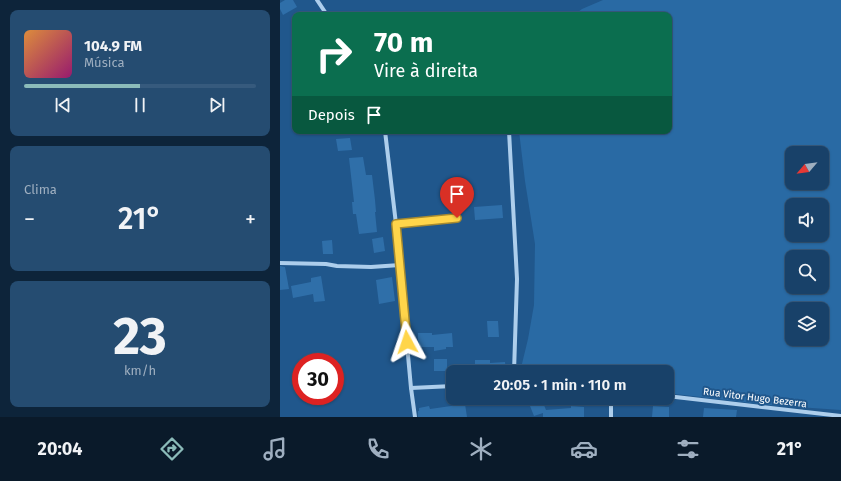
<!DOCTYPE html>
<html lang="pt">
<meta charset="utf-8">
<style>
body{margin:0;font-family:"Fira Sans",sans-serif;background:#254c71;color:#f1f3f6;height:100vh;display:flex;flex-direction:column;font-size:15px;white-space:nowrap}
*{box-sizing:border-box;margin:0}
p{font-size:13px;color:#9fafc0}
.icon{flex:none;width:22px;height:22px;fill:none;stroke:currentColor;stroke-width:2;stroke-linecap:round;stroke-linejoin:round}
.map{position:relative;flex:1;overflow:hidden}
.side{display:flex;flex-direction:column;gap:10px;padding:10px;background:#0d243a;width:280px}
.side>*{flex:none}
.hud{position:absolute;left:12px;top:12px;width:380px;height:122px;border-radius:8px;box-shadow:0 1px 3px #0004,0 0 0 1px #365a7d;background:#0b6e4f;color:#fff;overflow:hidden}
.needle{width:26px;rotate:241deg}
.buttons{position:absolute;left:505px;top:146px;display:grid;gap:8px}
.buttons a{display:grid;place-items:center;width:44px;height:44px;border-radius:8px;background:#184169;box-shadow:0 1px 3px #0004,0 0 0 1px #365a7d;font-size:20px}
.speed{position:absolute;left:12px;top:353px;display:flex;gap:8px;font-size:20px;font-weight:700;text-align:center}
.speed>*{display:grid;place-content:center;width:52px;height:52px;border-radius:50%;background:#184169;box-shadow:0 1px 3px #0004,0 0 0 1px #365a7d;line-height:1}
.speed .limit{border:6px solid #d22;background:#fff;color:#111}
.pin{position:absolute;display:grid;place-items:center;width:34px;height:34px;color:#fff;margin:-41px -17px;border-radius:50% 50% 50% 0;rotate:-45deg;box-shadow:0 0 4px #0007}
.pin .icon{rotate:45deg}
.me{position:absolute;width:44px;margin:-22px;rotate:355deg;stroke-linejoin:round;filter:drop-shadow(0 0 3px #0008)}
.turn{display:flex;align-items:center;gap:14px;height:84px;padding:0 16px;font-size:18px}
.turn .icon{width:52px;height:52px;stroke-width:2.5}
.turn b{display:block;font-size:28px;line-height:34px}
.then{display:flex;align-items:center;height:38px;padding:0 16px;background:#0003;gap:8px;font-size:15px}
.big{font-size:30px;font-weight:600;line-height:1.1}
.side .widget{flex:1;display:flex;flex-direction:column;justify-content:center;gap:6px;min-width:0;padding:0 14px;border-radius:8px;background:#254c71}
.side .dial{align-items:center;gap:0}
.dial b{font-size:52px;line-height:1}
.song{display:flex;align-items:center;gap:12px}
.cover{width:48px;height:48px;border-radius:6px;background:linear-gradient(135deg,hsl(30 70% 55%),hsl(320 70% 35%))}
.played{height:4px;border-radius:2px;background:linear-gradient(90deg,#8bbbb9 50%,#365a7d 50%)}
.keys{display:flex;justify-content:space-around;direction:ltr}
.heat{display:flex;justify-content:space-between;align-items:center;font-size:22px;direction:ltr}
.trip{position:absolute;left:166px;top:365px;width:228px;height:40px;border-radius:8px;background:#184169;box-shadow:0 1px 3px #0004,0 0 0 1px #365a7d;font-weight:600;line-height:40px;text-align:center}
.tab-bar{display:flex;height:64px;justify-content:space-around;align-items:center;background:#0a1a2a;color:#9fafc0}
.tab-bar .icon{width:28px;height:28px}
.tab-bar .on{color:#8bbbb9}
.tab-bar b{font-size:18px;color:#f1f3f6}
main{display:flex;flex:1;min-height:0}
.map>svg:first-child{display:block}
.green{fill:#296aa4;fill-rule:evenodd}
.building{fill:#2f6fa9}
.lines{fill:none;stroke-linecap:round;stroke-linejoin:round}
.lane{stroke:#adceec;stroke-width:3}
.street{stroke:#adceec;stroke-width:4}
.route-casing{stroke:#a68a30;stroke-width:10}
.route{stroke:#ffd54a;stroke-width:7}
.labels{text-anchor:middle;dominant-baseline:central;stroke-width:4;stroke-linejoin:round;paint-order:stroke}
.street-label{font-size:10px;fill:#fff;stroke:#20578c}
</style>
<main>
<section class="side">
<div class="widget">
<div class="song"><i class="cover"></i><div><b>104.9 FM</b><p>Música</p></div></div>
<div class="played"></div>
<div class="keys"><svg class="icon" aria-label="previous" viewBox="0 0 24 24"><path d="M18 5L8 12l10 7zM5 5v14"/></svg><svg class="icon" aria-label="pause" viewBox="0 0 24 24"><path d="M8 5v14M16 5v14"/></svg><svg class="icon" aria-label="next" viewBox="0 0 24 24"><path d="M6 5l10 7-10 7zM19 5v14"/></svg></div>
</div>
<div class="widget"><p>Clima</p>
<div class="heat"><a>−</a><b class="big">21°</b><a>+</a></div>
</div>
<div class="widget dial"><b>23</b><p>km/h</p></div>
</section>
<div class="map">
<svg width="561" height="417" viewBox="0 0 561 417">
<rect width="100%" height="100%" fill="#20578c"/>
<path class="green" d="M323 0H561V410L489 405 387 393V372H240L248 339 254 305 255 244 245 181 239 131H389V15H294L302 9ZM512 153H542V183H512ZM512 205H542V235H512ZM512 257H542V287H512ZM512 309H542V339H512Z"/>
<g class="building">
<path d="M5 0H13L17 7 3 15 0 9V3Z"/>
<path d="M70 138 72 150 58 151 56 139Z"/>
<path d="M83 157 86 175H92L95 200 96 212H95L97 232 79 234 76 214H73L72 202H74L69 158Z"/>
<path d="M222 205 223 218 195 220 194 207Z"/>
<path d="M103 237 105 251 94 253 92 239Z"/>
<path d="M52 240 53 254H43L42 241Z"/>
<path d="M0 266 5 267 9 289 0 290Z"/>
<path d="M41 276 45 301 34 302 33 294 13 298 11 286 31 282V278Z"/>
<path d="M112 277 115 301 99 304 96 280Z"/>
<path d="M207 321H218L219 337H208Z"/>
<path d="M138 333H152V335L172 333 173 347H166V349L154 351V347H138Z"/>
<rect x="154" y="359" width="13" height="12"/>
<path d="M195 360H210V363L225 362 226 372H197V370H195Z"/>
<path d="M262 400 266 410 291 408V406L304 407V417H263V413L254 416 250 406Z"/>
<path d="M185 404 187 417H138V411H139V408L149 406 150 409Z"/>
<path d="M373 406 389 407V417H372Z"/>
<path d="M424 408 457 410 456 417H423Z"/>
</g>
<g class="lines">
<path class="lane" d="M116 224 177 218"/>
<g class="street">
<path d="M37 0 47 15"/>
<path d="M105 131 116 224 131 388 135 417"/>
<path d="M229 131 237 279 234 372"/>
<path d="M0 263 46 264 57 266 91 267 120 265"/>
<path d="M131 388 173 386"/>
<path d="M387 396 561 416"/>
<path d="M331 417V398"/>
</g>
</g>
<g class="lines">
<defs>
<path id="route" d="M127 342 116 224 177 218"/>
</defs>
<use href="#route" class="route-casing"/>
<use href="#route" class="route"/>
</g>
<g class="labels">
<g class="street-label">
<text transform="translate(475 398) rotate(7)">Rua Vitor Hugo Bezerra</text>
</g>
</g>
</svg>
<div class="buttons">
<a><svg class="needle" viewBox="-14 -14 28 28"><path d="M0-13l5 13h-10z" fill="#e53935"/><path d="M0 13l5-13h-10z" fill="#9fafc0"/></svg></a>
<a><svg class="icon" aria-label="sound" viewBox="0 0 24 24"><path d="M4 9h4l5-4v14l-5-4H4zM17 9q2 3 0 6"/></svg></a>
<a><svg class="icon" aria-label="search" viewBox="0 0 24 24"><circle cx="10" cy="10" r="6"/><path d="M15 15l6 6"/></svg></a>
<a><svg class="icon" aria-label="layers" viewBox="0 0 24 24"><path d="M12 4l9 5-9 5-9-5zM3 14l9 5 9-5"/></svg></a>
</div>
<div class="speed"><div class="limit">30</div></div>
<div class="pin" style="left:177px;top:218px;background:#d93025"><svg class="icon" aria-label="arrive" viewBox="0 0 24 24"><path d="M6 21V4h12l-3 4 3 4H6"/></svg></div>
<svg class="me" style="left:127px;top:342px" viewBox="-20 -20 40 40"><path d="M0-17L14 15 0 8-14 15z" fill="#ffd54a" stroke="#fff" stroke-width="4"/></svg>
<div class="trip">20:05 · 1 min · 110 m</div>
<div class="hud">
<div class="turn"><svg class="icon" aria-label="right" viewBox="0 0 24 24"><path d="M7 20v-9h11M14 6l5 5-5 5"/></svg><div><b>70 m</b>Vire à direita</div></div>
<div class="then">Depois<svg class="icon" aria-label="arrive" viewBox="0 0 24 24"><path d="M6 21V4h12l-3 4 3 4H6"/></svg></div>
</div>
</div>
</main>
<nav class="tab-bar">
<b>20:04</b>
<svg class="icon on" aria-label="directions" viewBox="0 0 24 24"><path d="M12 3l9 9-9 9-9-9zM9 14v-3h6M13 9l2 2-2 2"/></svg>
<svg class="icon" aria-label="music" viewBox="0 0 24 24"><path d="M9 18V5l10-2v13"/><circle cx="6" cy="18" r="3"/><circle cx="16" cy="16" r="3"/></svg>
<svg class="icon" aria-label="phone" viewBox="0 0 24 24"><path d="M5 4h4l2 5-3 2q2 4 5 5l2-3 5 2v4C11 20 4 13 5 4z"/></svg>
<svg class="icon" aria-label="climate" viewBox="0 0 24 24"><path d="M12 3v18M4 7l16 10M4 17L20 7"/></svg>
<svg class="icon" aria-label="car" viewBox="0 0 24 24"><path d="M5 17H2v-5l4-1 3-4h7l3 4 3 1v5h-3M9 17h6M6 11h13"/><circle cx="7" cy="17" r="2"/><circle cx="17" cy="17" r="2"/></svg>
<svg class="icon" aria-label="filters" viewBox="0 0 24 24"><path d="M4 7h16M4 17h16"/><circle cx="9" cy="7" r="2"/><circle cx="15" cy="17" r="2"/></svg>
<b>21°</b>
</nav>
